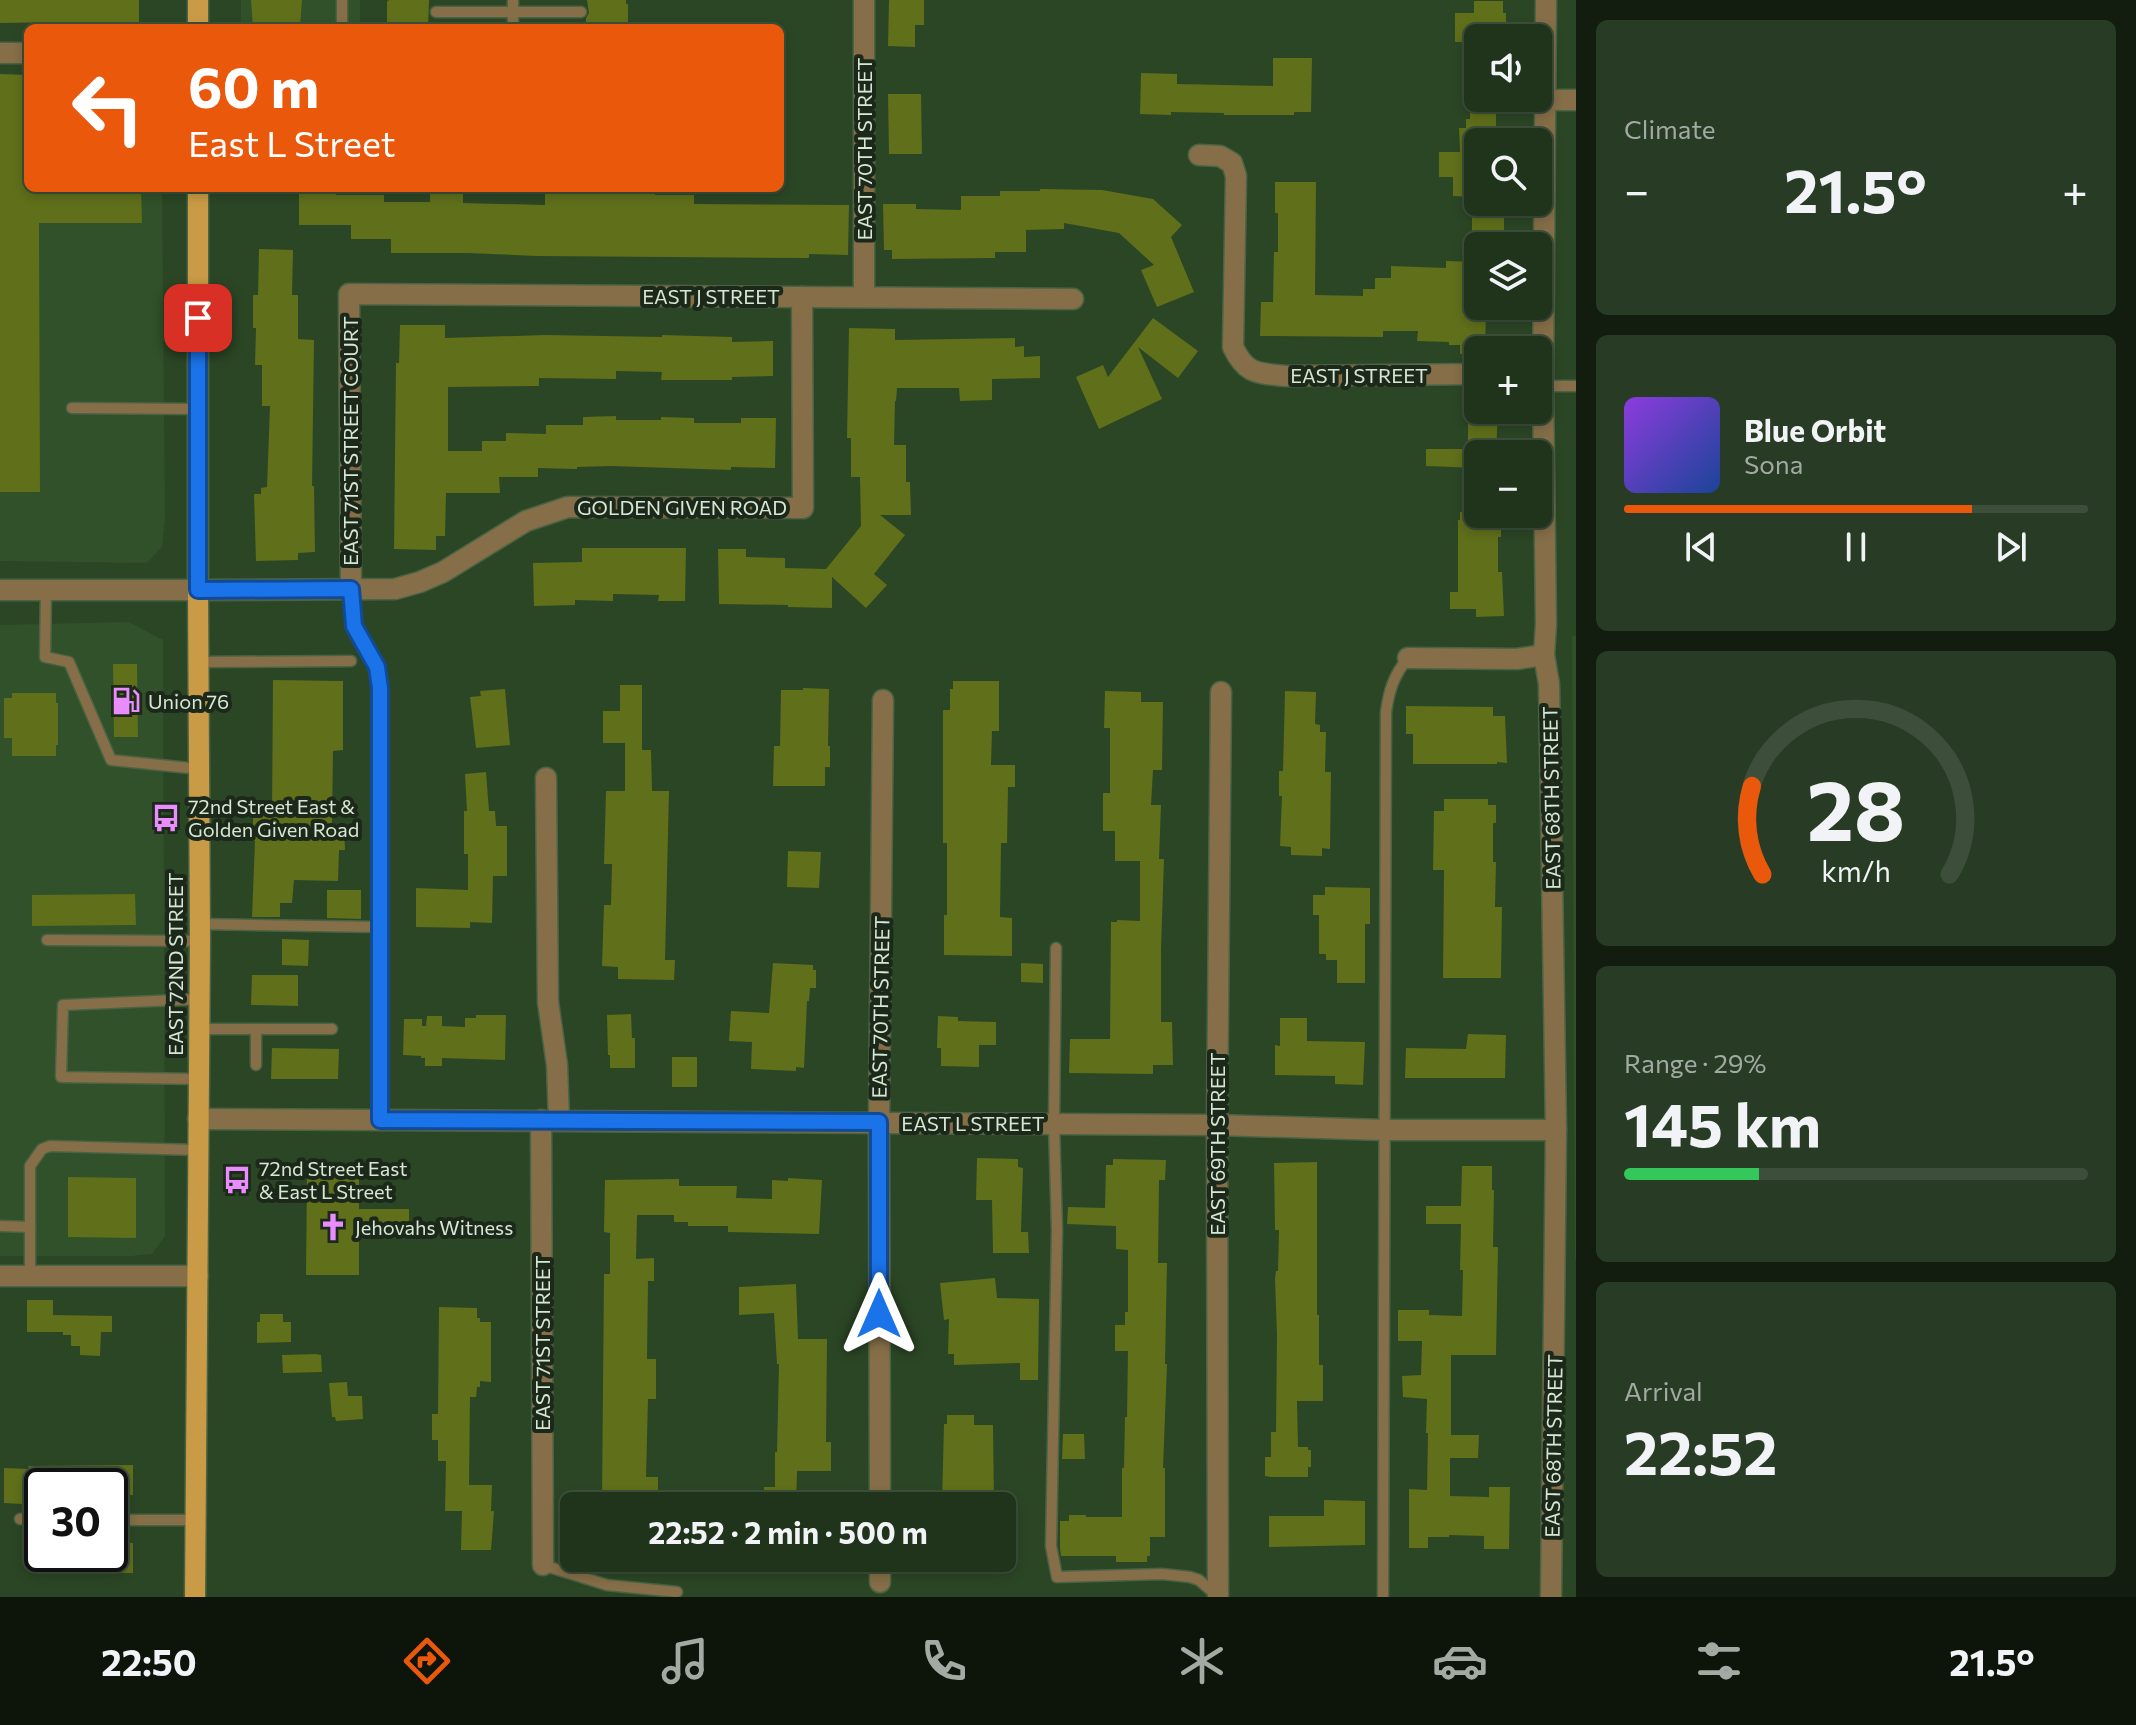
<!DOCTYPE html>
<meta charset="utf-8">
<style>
body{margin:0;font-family:Commissioner,sans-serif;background:#283c25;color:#f1f3f6;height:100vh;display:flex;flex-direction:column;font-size:30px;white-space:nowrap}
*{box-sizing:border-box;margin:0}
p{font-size:26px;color:#a2aaa3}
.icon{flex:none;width:44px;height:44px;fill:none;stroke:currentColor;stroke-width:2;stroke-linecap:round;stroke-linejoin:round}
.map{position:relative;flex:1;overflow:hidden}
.side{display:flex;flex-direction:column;gap:20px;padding:20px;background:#121d0f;width:560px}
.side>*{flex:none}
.guide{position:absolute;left:24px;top:24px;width:760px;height:168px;border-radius:12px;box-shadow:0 4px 12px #0003,0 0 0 2px #3d4f3b;background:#ea580c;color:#fff;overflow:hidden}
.buttons{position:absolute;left:1464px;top:24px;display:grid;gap:16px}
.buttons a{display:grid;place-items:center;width:88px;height:88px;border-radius:12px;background:#20341c;box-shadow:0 4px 12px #0003,0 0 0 2px #3d4f3b;font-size:40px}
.speed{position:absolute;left:24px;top:1468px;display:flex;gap:16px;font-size:40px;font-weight:700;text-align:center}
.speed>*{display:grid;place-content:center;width:104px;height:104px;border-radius:50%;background:#20341c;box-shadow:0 4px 12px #0003,0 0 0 2px #3d4f3b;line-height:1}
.speed .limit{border:4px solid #111;border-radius:12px;background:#fff;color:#111}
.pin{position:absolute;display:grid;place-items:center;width:68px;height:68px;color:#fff;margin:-34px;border-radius:16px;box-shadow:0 4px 12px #0006}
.me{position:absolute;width:88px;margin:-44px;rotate:0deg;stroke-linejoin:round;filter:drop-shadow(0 0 6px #0008)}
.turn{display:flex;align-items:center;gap:28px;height:168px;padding:0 32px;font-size:36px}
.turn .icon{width:104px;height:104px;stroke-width:2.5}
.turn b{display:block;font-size:56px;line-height:68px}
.big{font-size:60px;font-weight:700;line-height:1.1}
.side .tile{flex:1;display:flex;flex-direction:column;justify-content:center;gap:12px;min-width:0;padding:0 28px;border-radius:12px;background:#283c25}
.side .dial{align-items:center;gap:0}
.dial svg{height:208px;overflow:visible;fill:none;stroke:#3d4f3b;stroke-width:7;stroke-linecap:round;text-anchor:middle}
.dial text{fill:#f1f3f6;stroke:none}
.song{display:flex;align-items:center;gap:24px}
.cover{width:96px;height:96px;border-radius:12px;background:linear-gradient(135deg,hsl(270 70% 55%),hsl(220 70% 35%))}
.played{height:8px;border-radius:4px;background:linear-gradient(90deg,#ea580c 75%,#3d4f3b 75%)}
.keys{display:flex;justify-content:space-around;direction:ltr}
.heat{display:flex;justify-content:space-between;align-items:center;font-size:44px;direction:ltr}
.charge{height:12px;border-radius:6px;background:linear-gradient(90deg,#34c759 29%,#3d4f3b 0)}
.trip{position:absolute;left:560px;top:1492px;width:456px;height:80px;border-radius:12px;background:#20341c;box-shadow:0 4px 12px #0003,0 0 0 2px #3d4f3b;font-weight:700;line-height:80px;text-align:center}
.dock{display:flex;height:128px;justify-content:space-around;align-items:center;background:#0d150b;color:#a2aaa3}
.dock .icon{width:56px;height:56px}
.dock .selected{color:#ea580c}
.dock b{font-size:36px;color:#f1f3f6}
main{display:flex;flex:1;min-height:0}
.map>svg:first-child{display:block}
.built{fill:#305129}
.building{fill:#5f6f1a}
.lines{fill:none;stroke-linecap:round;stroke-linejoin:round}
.service-casing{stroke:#4a6344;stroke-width:13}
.minor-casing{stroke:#4a6344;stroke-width:23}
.tertiary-casing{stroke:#4a6344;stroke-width:23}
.primary-casing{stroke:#4a6344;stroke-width:23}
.service{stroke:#856e48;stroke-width:10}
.minor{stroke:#856e48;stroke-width:20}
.tertiary{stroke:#856e48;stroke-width:20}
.primary{stroke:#ca9b46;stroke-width:20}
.route-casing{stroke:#114b97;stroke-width:20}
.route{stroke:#1a73e8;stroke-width:14}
.labels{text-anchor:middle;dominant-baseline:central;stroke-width:8;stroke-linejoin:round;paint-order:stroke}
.street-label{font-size:20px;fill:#d6e7d3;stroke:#1c291a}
.poi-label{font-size:20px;fill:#d6e7d3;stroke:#1c291a;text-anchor:start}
</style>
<main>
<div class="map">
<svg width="1576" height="1597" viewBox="0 0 1576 1597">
<rect width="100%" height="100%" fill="#2b4625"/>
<g class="built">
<rect x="241" y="0" width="119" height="28"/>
<path d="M0 151 28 188H162L165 519 162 547 147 563 0 561Z"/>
<path d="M129 622 163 640 165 1236 152 1254 132 1256H0V625Z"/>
<path d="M1572 636H1576V1259H1575Z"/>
</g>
<g class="building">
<path d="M0 0H139V28L63 27V22L0 23Z"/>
<path d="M251 0H302L300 28H253Z"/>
<path d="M389 0H429L428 28 387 27V2Z"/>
<path d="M587 0H626V4H628V28H586V18L589 13Z"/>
<path d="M889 0H924V25H915V47L888 46Z"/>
<path d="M1474 1H1503V13H1506V38H1478V42H1455V13H1474Z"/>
<path d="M1273 58H1312L1311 112H1294V115H1224V113L1171 112V115L1140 114 1141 73 1177 74V84L1273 86Z"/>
<path d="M0 74 28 75V188H141L142 223H39L40 492H0Z"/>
<path d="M888 94H921L922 154H889Z"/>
<path d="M1470 98H1496V142H1478V197L1453 196V177H1439V152H1460L1459 128H1466V119H1470Z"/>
<path d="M1275 182H1316L1315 295 1363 296V289H1375V278H1391V266L1446 268V261L1477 262 1476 313H1486L1485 350H1478V355L1460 354V345H1449V342L1417 341 1418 331H1383V337L1260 336 1261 302H1273L1274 252H1278V213H1275Z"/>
<path d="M576 189 655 190V195H694V204L849 205 848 255 809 254V258L536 256 468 253H391V239H351V225H299V192L336 191V195H384V202H430V190L463 191V203L545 205V190Z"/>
<path d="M1040 189 1102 190 1153 199 1182 225 1171 237 1194 292 1157 307 1141 270 1154 265 1119 233 1064 223V229L1026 230V252H995V258L892 259V250H884L883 204H916V209L961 210V196H1000V191H1040Z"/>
<path d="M1472 202H1500V205H1504V242H1472Z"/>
<path d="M259 249 293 250 292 295H298V339L314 340 312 486H314L315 552 298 553V560L256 561 254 494H261V488L267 487 270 406H262V365H255L256 328H253V295H258Z"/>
<path d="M1153 318 1198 351 1178 378 1138 347 1162 399 1099 429 1076 377 1103 365 1108 377Z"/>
<path d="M400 325H445V338L546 335 662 337V335L732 337V342L773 341V376L732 377V380H661L662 372 616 371V379L539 378V386L448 387V451H482V441H506V433L546 434V425H583V417L616 416V420H661V417L694 418V423H741V418H776L775 468 731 467V470L611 466 577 467V469L538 468V477H499L500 493H446L445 536H436V550L394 549 396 363H399Z"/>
<path d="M849 328 895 329V340L1015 338V347L1024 346V357L1040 356V378L992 379V400L960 401 959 388H897L896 401H895L894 445H906V482H910L911 515H880L905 535 874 574 887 585 866 608 832 577V608L788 607V605L719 604 718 549H746V557L785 558V568L826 569 861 526 860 477H851V438H847Z"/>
<path d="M1468 410H1498L1496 454H1478V468L1426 466V449H1468Z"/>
<path d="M1460 512 1501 514V537H1498V572H1502L1504 616 1476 617V609H1450V592H1458V520H1460Z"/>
<path d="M582 548H686L685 601H658L659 595 613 594V601L575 600V605L534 606 533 563 582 562Z"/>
<path d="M113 664H137L138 737H114Z"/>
<path d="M273 680 343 681V750L333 751 332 824H344L345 850H339L338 881 294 880 292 903H280V917H252L255 841H253V814L272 815Z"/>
<path d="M953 681H999V731H992L991 765H1015V787H1008L1007 843H1001L1000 917 1012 918V956L944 955V915H947V843H943V710H950V689H953Z"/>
<path d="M620 685H642V750H651L652 791H669L665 960H675L674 980 618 979V967L602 966 604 905H611L612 864H604L606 791H625V743H603V711H620Z"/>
<path d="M803 688 829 689 828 746H830V767H825V786H773L774 746H780L781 690H803Z"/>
<path d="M505 689 510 745 476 748 470 697 481 696 480 691Z"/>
<path d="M1105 691 1141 692V702H1163L1162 770H1153L1151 805H1161L1159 859H1164L1161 949V1022H1172L1173 1065H1153V1074L1069 1073 1070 1039H1110L1111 922H1117V920L1140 921V861H1115V831H1103V793H1110V728H1104Z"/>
<path d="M1285 691 1316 692 1315 724 1320 725V732H1326L1325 772H1331L1330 849 1322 848V856L1291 855V847L1280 846 1282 796H1279V771H1283Z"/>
<path d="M12 693H56V703H58V745H56V756H12V738H4V698H12Z"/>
<path d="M1406 706 1493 707V716H1505L1507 763 1497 762V764H1413V734H1406Z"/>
<path d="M486 772 489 811H495L496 826H507V876H493L492 923 470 922V928L416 927V888L468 890V854H464V811H467L465 774Z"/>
<path d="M1444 799H1488V805H1496V823H1493V862H1496L1495 907H1502L1501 978H1443L1444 870H1433L1434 811H1444Z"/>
<path d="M788 851 821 852 819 888 787 887Z"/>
<path d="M1325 887 1370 888V924H1365V983H1337V960H1326V954H1319V915H1313V895H1325Z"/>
<path d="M327 890H361V919L327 918Z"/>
<path d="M135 894 136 925 32 926V895Z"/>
<path d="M282 939 309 940 308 966 282 965Z"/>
<path d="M773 963 813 965V970H816V988H810L809 1001H807L804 1068 796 1067V1071L751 1069 752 1042 729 1041 731 1011 769 1013Z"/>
<path d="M1021 963 1043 964V983L1021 982Z"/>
<path d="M252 975H298V1006L251 1005Z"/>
<path d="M631 1014 632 1038H635V1068H610V1055H608L607 1015Z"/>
<path d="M476 1015H506L505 1060 442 1058V1066H425V1058H421V1056L403 1055 404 1019H422V1026H426L427 1016H442V1026L465 1027V1018H476Z"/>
<path d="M938 1016 958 1017V1021L996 1022V1045H979V1067L941 1066V1048H937Z"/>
<path d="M1280 1018H1307V1041L1365 1042 1363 1085 1335 1084V1076L1275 1075V1045L1280 1046Z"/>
<path d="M1468 1034 1506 1035 1505 1078H1405L1406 1048 1466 1049Z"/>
<path d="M272 1048 339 1049 338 1079H271Z"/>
<rect x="672" y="1057" width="25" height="30"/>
<path d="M977 1158 1018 1159V1167L1023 1168 1021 1232H1028L1029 1253H993L992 1200H976Z"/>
<path d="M1113 1159 1166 1160 1165 1180H1159L1158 1263H1167L1165 1364H1167L1163 1468H1165V1537H1150V1556H1147V1562H1116V1556H1061L1060 1548V1521H1069V1515H1086V1517H1122V1468H1124L1125 1417H1127L1128 1351H1115V1325H1125V1312H1128V1250L1116 1249V1226L1067 1224 1068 1207 1105 1208 1106 1165H1113Z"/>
<path d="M1317 1162V1315H1319V1365H1323V1401H1297L1298 1447H1308V1450H1311V1467H1308V1477H1271L1265 1476V1457H1271V1432H1276L1277 1335 1275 1279 1276 1271H1278L1279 1230H1275L1274 1163Z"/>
<path d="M323 1165 348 1166V1178H359V1209H409V1232H359V1275H306L307 1177H323Z"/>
<path d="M1462 1166H1492V1190H1494L1493 1247H1498L1496 1355H1451V1435H1479L1478 1458H1450V1496L1489 1497V1487H1510L1509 1549H1484V1536L1449 1535V1537H1428V1548H1409V1489L1427 1490 1428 1433H1426L1427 1399 1403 1397 1402 1376 1421 1375 1422 1341H1398V1310H1429V1315L1462 1316 1463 1270H1460L1461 1224H1426V1206H1461Z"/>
<path d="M68 1177 136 1178V1238L68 1237Z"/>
<path d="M788 1178 822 1180 819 1234 728 1232V1226H688V1222H674V1215H637L636 1259 654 1258V1281H648L647 1359H656V1399H648L646 1477H658V1502L602 1501 604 1274H610V1233L604 1232 605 1180 679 1179V1186H737L736 1198 772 1199V1180L788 1181Z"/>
<path d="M995 1278 997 1298 1039 1299 1038 1380H1020V1363L954 1365V1354H948L949 1319 944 1320 940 1283Z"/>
<path d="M796 1284 798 1339H827L826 1442H831V1471H797L796 1506H764V1487H775V1452H777L779 1364H777L774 1313 739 1315V1287Z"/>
<path d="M27 1300H53V1315L112 1316V1332H101L100 1356 80 1355V1346H71V1335H63V1332H27Z"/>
<path d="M439 1307 477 1308V1318H480V1322H491V1382L480 1381V1387H477L476 1397H470L469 1485H492L491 1511H494L491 1550H461L462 1511H445L446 1461H438V1440H432V1414H438Z"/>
<path d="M260 1314H283V1322H291V1342L257 1343V1322H260Z"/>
<path d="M316 1354 321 1355 322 1372 283 1373 282 1355Z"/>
<path d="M347 1382 348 1396H362L363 1419 336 1421 335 1417H332L329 1383Z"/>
<path d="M947 1415H974V1425H993L994 1505 942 1504 944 1424H947Z"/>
<path d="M1063 1434H1084L1085 1459H1062Z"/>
<path d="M133 1465V1495H110V1486H42V1495L22 1496V1504L4 1503V1468L29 1469 28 1466Z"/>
<path d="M1324 1500 1365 1501V1545L1269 1547V1516H1324Z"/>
<path d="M110 1543H133V1573H32V1554H110Z"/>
</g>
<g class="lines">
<defs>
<g id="service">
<path d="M436 12H581"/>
<path d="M342 28V0"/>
<path d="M513 28V0"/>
<path d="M1543 386H1576"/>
<path d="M72 408 198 409"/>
<path d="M351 589 354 626 377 667 380 688V1120"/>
<path d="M46 590 45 657 69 662 111 760 199 769"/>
<path d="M199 662 351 661"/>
<path d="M200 924 380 927"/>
<path d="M47 940 200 941"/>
<path d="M1056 948 1054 1124 1057 1231 1051 1546 1057 1577 1162 1574 1190 1577 1199 1580 1215 1594"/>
<path d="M199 1029H332"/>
<path d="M256 1029V1065"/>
<path d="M199 1079 61 1077 63 1005 200 999"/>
<path d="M0 1226 30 1227"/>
<path d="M30 1276V1166L42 1149 50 1146 198 1150"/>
<path d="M20 1519H42"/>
<path d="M110 1520H195"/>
<path d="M543 1565 607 1585 677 1592"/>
<path d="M1383 1597 1386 712C1389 690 1394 675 1408 658"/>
</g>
<g id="minor">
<path d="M864 0V297"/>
<path d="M1546 0 1543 386 1546 624 1544 655 1549 684 1556 1130 1551 1597"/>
<path d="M0 53H28"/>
<path d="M1545 100H1576"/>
<path d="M1199 155 1220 156 1232 163 1236 176 1233 347C1246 375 1258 373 1286 376L1478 374"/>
<path d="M351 589 349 294 1073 299"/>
<path d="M198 590 395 589 420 582 443 572 526 521 568 507 803 508 802 297"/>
<path d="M1408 658 1517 659 1544 655"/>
<path d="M546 778 548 1002 557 1065 559 1120"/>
<path d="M198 1119 1217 1125 1384 1130H1556"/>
<path d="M541 1120 543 1565"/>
<path d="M0 1276H198"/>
<path d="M880 1506 879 1122 883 700"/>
<path d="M880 1558V1582"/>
<path d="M1218 1597 1217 1125 1221 692"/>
</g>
<path id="tertiary" d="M0 590H198"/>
<g id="primary">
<path d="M198 0V28"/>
<path d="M195 1597 200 941 198 590V188"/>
</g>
</defs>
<use href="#service" class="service-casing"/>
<use href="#minor" class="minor-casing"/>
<use href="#tertiary" class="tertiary-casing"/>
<use href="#primary" class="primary-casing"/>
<use href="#service" class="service"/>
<use href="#minor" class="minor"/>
<use href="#tertiary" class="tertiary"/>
<use href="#primary" class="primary"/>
</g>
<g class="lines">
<defs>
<path id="route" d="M198 318V590L351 589 354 626 377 667 380 688V1120L879 1122V1314"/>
</defs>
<use href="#route" class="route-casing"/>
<use href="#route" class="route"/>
</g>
<defs>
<symbol id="fuel-bare" viewBox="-9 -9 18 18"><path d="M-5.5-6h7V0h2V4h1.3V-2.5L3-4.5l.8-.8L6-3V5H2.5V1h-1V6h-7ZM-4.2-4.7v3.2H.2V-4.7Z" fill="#e98dfe" stroke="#1c291a" stroke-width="2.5" paint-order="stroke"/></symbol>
<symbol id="bus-bare" viewBox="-9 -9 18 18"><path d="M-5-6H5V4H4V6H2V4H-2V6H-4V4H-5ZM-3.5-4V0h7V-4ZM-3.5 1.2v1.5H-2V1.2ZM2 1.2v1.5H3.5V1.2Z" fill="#e98dfe" stroke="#1c291a" stroke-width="2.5" paint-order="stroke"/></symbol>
<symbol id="church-bare" viewBox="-9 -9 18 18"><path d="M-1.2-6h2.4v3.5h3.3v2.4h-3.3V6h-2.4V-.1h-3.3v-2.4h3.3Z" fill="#e98dfe" stroke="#1c291a" stroke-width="2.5" paint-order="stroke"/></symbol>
</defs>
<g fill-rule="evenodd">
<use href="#fuel-bare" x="106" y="681" width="40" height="40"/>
<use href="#bus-bare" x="146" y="798" width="40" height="40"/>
<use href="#bus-bare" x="217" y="1160" width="40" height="40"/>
<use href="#church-bare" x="313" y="1207" width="40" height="40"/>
</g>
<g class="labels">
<g class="street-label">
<text transform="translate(864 149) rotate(-90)">EAST 70TH STREET</text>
<text x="711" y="296">EAST J STREET</text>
<text x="1359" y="375">EAST J STREET</text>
<text transform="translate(350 441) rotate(-90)">EAST 71ST STREET COURT</text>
<text x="682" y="507">GOLDEN GIVEN ROAD</text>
<text transform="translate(1551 798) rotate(-91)">EAST 68TH STREET</text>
<text transform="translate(175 964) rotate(-90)">EAST 72ND STREET</text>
<text transform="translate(880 1007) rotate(-89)">EAST 70TH STREET</text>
<text x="973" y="1123">EAST L STREET</text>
<text transform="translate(1217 1144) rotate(-90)">EAST 69TH STREET</text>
<text transform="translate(542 1343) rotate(-90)">EAST 71ST STREET</text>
<text transform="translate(1553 1446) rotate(-89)">EAST 68TH STREET</text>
</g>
<g class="poi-label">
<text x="148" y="701">Union 76</text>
<text x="188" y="806">72nd Street East &amp;<tspan x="188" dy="23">Golden Given Road</tspan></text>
<text x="259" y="1168">72nd Street East<tspan x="259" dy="23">&amp; East L Street</tspan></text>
<text x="355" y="1227">Jehovahs Witness</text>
</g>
</g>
</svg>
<div class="buttons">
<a><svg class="icon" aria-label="sound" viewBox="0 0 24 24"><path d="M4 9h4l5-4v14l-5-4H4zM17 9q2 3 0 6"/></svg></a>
<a><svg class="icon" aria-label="search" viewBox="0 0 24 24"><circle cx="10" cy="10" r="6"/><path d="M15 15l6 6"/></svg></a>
<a><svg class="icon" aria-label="layers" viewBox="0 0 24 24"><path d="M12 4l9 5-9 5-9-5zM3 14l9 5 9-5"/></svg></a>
<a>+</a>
<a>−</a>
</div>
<div class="speed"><div class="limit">30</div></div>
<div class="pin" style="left:198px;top:318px;background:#d93025"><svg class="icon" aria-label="arrive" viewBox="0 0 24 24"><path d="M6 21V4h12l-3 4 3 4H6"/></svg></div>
<svg class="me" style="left:879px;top:1314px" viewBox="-20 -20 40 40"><path d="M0-17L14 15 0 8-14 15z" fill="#1a73e8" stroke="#fff" stroke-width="4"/></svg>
<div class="trip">22:52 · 2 min · 500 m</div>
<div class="guide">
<div class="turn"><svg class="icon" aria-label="left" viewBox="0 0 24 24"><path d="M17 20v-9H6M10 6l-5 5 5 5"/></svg><div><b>60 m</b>East L Street</div></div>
</div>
</div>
<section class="side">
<div class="tile"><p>Climate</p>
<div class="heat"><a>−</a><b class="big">21.5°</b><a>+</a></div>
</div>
<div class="tile">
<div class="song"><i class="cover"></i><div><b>Blue Orbit</b><p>Sona</p></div></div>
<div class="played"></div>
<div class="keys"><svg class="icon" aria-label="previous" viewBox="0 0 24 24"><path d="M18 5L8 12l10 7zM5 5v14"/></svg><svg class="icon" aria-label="pause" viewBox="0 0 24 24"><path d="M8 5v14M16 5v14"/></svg><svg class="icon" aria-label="next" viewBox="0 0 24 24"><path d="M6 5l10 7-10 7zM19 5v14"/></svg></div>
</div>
<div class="tile dial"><svg viewBox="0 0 100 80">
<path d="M14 69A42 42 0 1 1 86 69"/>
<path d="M14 69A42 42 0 0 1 10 35" stroke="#ea580c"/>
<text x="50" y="56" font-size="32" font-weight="700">28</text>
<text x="50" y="72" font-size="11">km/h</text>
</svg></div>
<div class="tile"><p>Range · 29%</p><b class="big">145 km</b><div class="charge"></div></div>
<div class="tile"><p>Arrival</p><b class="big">22:52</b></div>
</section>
</main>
<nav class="dock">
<b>22:50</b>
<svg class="icon selected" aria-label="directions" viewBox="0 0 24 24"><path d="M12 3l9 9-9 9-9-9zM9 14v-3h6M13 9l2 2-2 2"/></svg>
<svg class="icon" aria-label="music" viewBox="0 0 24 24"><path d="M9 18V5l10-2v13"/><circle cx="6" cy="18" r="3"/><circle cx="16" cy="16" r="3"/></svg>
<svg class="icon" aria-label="phone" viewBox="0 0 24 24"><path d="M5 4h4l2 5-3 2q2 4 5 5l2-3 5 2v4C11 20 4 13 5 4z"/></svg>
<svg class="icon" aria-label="climate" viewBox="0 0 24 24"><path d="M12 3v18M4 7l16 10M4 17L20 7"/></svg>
<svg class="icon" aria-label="car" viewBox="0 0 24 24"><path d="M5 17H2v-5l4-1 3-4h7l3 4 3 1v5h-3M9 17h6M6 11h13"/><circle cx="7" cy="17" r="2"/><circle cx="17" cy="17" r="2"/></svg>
<svg class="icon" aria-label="filters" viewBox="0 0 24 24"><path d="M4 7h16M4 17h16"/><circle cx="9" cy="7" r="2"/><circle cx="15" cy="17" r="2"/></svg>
<b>21.5°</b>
</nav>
